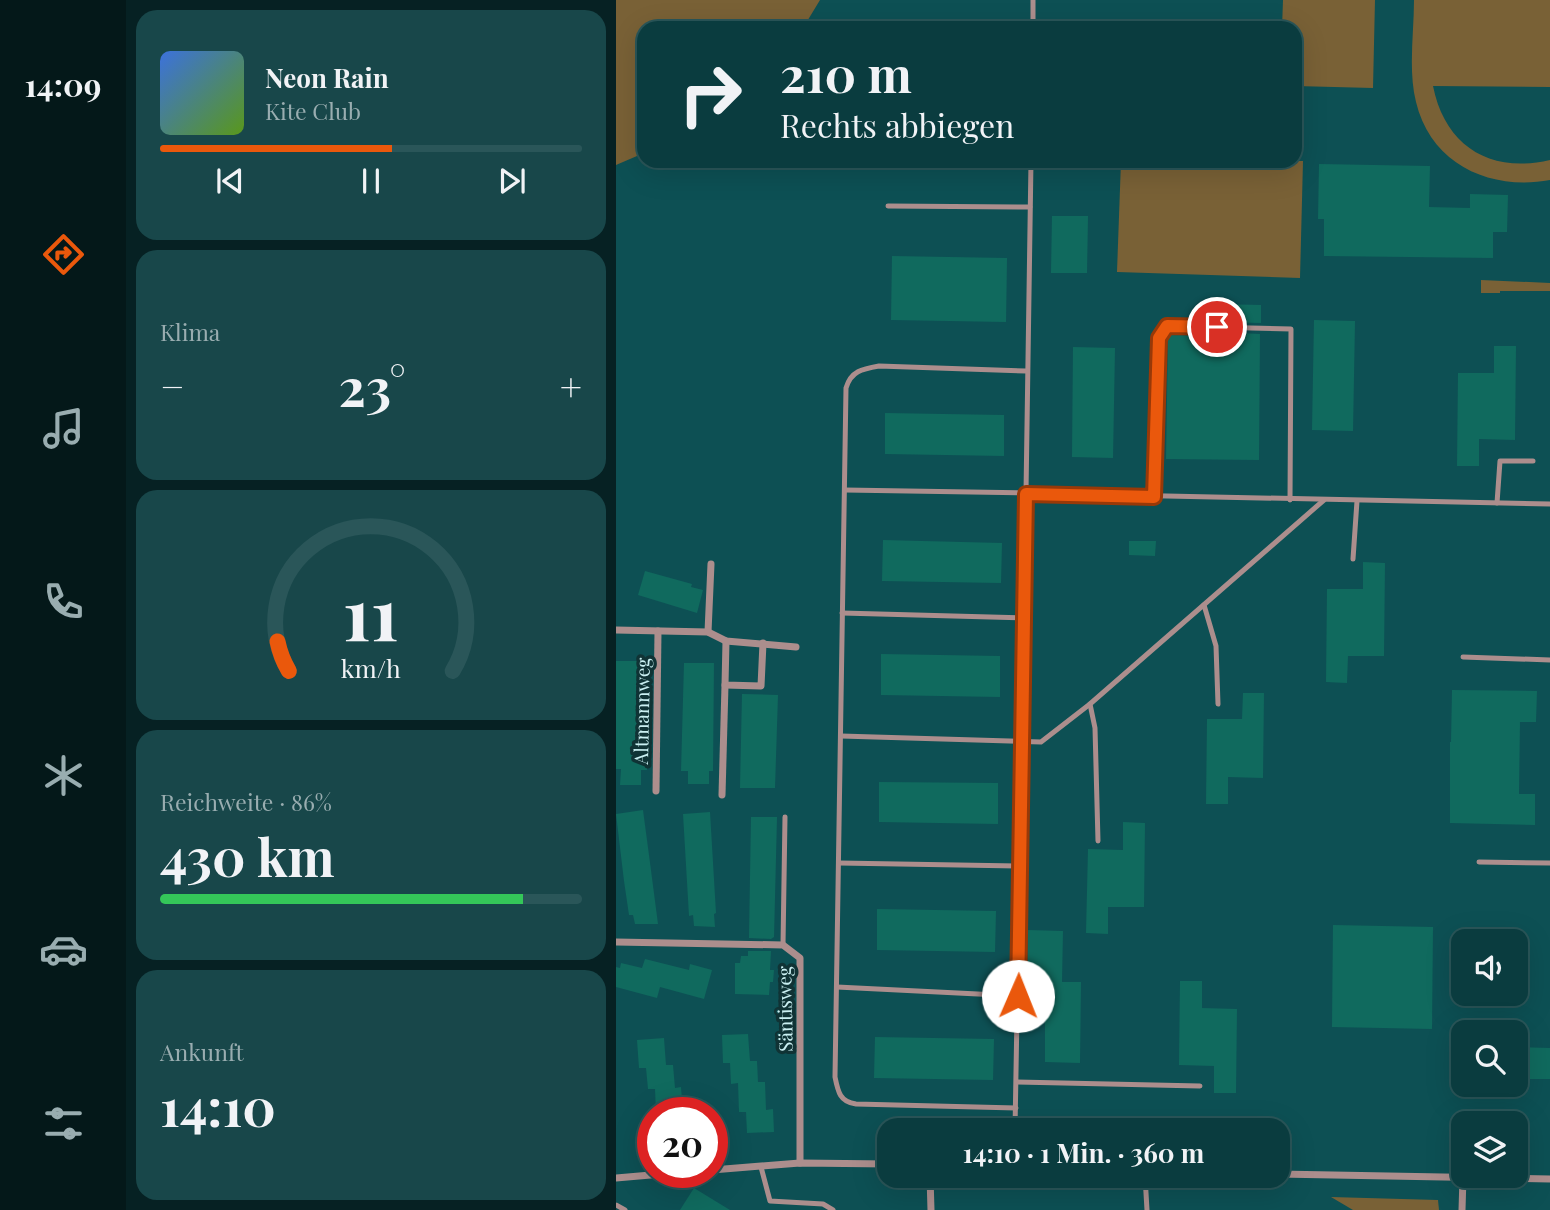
<!DOCTYPE html>
<html lang="de">
<meta charset="utf-8">
<style>
body{margin:0;font-family:"Playfair Display",serif;background:#18474a;color:#f1f3f6;height:100vh;display:flex;flex-direction:column;font-size:26px;white-space:nowrap}
*{box-sizing:border-box;margin:0}
p{font-size:23px;color:#99adb0}
.icon{flex:none;width:38px;height:38px;fill:none;stroke:currentColor;stroke-width:2;stroke-linecap:round;stroke-linejoin:round}
.map{position:relative;flex:1;overflow:hidden}
.side{display:flex;flex-direction:column;gap:10px;padding:10px;background:#062123;width:490px}
.side>*{flex:none}
.hud{position:absolute;left:21px;top:21px;width:665px;height:147px;border-radius:21px;box-shadow:0 7px 28px #0002,0 0 0 2px #2a5659;background:#0a3c3f;color:#f1f3f6;overflow:hidden}
.fabs{position:absolute;left:835px;top:929px;display:grid;gap:14px}
.fabs a{display:grid;place-items:center;width:77px;height:77px;border-radius:14px;background:#0a3c3f;box-shadow:0 7px 28px #0002,0 0 0 2px #2a5659;font-size:35px}
.speed{position:absolute;left:21px;top:1097px;display:flex;gap:14px;font-size:35px;font-weight:700;text-align:center}
.speed>*{display:grid;place-content:center;width:91px;height:91px;border-radius:50%;background:#0a3c3f;box-shadow:0 7px 28px #0002,0 0 0 2px #2a5659;line-height:1}
.speed .limit{border:10px solid #d22;background:#fff;color:#111}
.pin{position:absolute;display:grid;place-items:center;width:60px;height:60px;color:#fff;margin:-30px;border:4px solid #fff;border-radius:50%;box-shadow:0 2px 7px #0007}
.me{position:absolute;width:77px;margin:-38px;rotate:1deg;stroke-linejoin:round;filter:drop-shadow(0 0 5px #0008)}
.turn{display:flex;align-items:center;gap:24px;height:147px;padding:0 28px;font-size:32px}
.turn .icon{width:91px;height:91px;stroke-width:2.5}
.turn b{display:block;font-size:49px;line-height:60px}
.big{font-size:52px;font-weight:700;line-height:1.1}
.side .widget{flex:1;display:flex;flex-direction:column;justify-content:center;gap:10px;min-width:0;padding:0 24px;border-radius:21px;background:#18474a}
.side .dial{align-items:center;gap:0}
.dial svg{height:182px;overflow:visible;fill:none;stroke:#2a5659;stroke-width:7;stroke-linecap:round;text-anchor:middle}
.dial text{fill:#f1f3f6;stroke:none}
.song{display:flex;align-items:center;gap:21px}
.cover{width:84px;height:84px;border-radius:10px;background:linear-gradient(135deg,hsl(220 70% 55%),hsl(90 70% 35%))}
.played{height:7px;border-radius:4px;background:linear-gradient(90deg,#ea580c 55%,#2a5659 55%)}
.keys{display:flex;justify-content:space-around;direction:ltr}
.heat{display:flex;justify-content:space-between;align-items:center;font-size:38px;direction:ltr}
.charge{height:10px;border-radius:5px;background:linear-gradient(90deg,#34c759 86%,#2a5659 0)}
.trip{position:absolute;left:261px;top:1118px;width:413px;height:70px;border-radius:21px;background:#0a3c3f;box-shadow:0 7px 28px #0002,0 0 0 2px #2a5659;font-weight:700;line-height:70px;text-align:center}
main{display:flex;flex:1;min-height:0}
.dock{display:flex;flex-direction:column;width:126px;justify-content:space-around;align-items:center;background:#041819;color:#99adb0}
.dock .icon{width:49px;height:49px}
.dock .current{color:#ea580c}
.dock b{font-size:32px;color:#f1f3f6}
.map>svg:first-child{display:block}
.green{fill:#796136}
.building{fill:#106a5e}
.lines{fill:none;stroke-linecap:round;stroke-linejoin:round}
.service{stroke:#ac8e8d;stroke-width:5}
.minor{stroke:#ac8e8d;stroke-width:7}
.route-casing{stroke:#983908;stroke-width:18}
.route{stroke:#ea580c;stroke-width:12}
.labels{text-anchor:middle;dominant-baseline:central;stroke-width:7;stroke-linejoin:round;paint-order:stroke}
.street-label{font-size:19px;fill:#caf0f2;stroke:#103335}
</style>
<main>
<nav class="dock">
<b>14:09</b>
<svg class="icon current" aria-label="directions" viewBox="0 0 24 24"><path d="M12 3l9 9-9 9-9-9zM9 14v-3h6M13 9l2 2-2 2"/></svg>
<svg class="icon" aria-label="music" viewBox="0 0 24 24"><path d="M9 18V5l10-2v13"/><circle cx="6" cy="18" r="3"/><circle cx="16" cy="16" r="3"/></svg>
<svg class="icon" aria-label="phone" viewBox="0 0 24 24"><path d="M5 4h4l2 5-3 2q2 4 5 5l2-3 5 2v4C11 20 4 13 5 4z"/></svg>
<svg class="icon" aria-label="climate" viewBox="0 0 24 24"><path d="M12 3v18M4 7l16 10M4 17L20 7"/></svg>
<svg class="icon" aria-label="car" viewBox="0 0 24 24"><path d="M5 17H2v-5l4-1 3-4h7l3 4 3 1v5h-3M9 17h6M6 11h13"/><circle cx="7" cy="17" r="2"/><circle cx="17" cy="17" r="2"/></svg>
<svg class="icon" aria-label="filters" viewBox="0 0 24 24"><path d="M4 7h16M4 17h16"/><circle cx="9" cy="7" r="2"/><circle cx="15" cy="17" r="2"/></svg>
</nav>
<section class="side">
<div class="widget">
<div class="song"><i class="cover"></i><div><b>Neon Rain</b><p>Kite Club</p></div></div>
<div class="played"></div>
<div class="keys"><svg class="icon" aria-label="previous" viewBox="0 0 24 24"><path d="M18 5L8 12l10 7zM5 5v14"/></svg><svg class="icon" aria-label="pause" viewBox="0 0 24 24"><path d="M8 5v14M16 5v14"/></svg><svg class="icon" aria-label="next" viewBox="0 0 24 24"><path d="M6 5l10 7-10 7zM19 5v14"/></svg></div>
</div>
<div class="widget"><p>Klima</p>
<div class="heat"><a>−</a><b class="big">23°</b><a>+</a></div>
</div>
<div class="widget dial"><svg viewBox="0 0 100 80">
<path d="M14 69A42 42 0 1 1 86 69"/>
<path d="M14 69A42 42 0 0 1 9 56" stroke="#ea580c"/>
<text x="50" y="56" font-size="32" font-weight="700">11</text>
<text x="50" y="72" font-size="11">km/h</text>
</svg></div>
<div class="widget"><p>Reichweite · 86%</p><b class="big">430 km</b><div class="charge"></div></div>
<div class="widget"><p>Ankunft</p><b class="big">14:10</b></div>
</section>
<div class="map">
<svg width="934" height="1210" viewBox="0 0 934 1210">
<rect width="100%" height="100%" fill="#0d5054"/>
<g class="green">
<path d="M0 0H204L187 28H28V153L0 165Z"/>
<path d="M667 0H759L757 88 679 86V28H666Z"/>
<path d="M798 0H934V87L817 86C829 146 874 174 934 160V180C875 191 815 165 800 102 792 70 798 33 798 0Z"/>
<path d="M505 161H687L684 278 501 272Z"/>
<path d="M865 280 934 283V291H884V293H865Z"/>
<path d="M715 1197 822 1200 823 1210H737Z"/>
</g>
<g class="building">
<path d="M703 164 814 166 813 207 854 208V194L892 195 891 232H877V258L708 256V219H702Z"/>
<path d="M436 216H472L471 273H435Z"/>
<path d="M276 256 391 258 390 322 275 320Z"/>
<path d="M603 304 645 305V323L602 322Z"/>
<path d="M698 320 739 321 737 431 696 430Z"/>
<path d="M602 332 644 334 643 460 550 459 552 335 601 336Z"/>
<path d="M878 346H900L899 440 863 439V466H841L842 373H878Z"/>
<path d="M457 347 499 348 497 458 456 457Z"/>
<path d="M269 413 388 415V456L269 454Z"/>
<path d="M267 540 386 543 385 583 266 581Z"/>
<path d="M513 541H540L539 556 513 555Z"/>
<path d="M747 562 769 563 768 656H732L731 683 710 682 711 589H747Z"/>
<path d="M29 571 76 584 75 587 87 590 81 613 22 595Z"/>
<path d="M265 654 384 656V697L265 695Z"/>
<path d="M0 661H32L31 770H25V785H4L5 769H0Z"/>
<path d="M68 663H98L97 771H93V784H72V771H65Z"/>
<path d="M836 690 921 691 920 722H904L903 794H919V825L834 823V742H835Z"/>
<path d="M627 693H648L647 778 612 777V804H590L591 719H626Z"/>
<path d="M126 694 162 695 159 788H124Z"/>
<path d="M263 782 382 783V824L263 822Z"/>
<path d="M27 810 33 855 42 924H19L17 915H13L8 881 0 814Z"/>
<path d="M94 812 100 913 98 914 99 927 78 926 77 915 73 916 67 814Z"/>
<path d="M135 817H161L158 937 155 939 133 938Z"/>
<path d="M507 822 529 823 528 907H492V934L470 933 472 849 507 850Z"/>
<path d="M261 909 380 911 379 952 261 950Z"/>
<path d="M717 925 817 927 816 1029 716 1027Z"/>
<path d="M412 930 447 931 446 982H465L464 1063 429 1062V1011H411Z"/>
<path d="M132 951H155L154 970H158L157 982H154L153 995 119 994V963H124L125 956H132Z"/>
<path d="M29 959 73 970 74 964 96 970 88 999 44 987 41 998 0 987V967L4 968 5 963 26 968Z"/>
<path d="M564 981H586V1008L621 1009 620 1093H598V1066L563 1065Z"/>
<path d="M132 1034 134 1061H141L142 1082H149L150 1110 157 1109 158 1132 131 1133 130 1112H123L122 1083 115 1084 114 1063H107L106 1035Z"/>
<path d="M259 1037 378 1039 377 1080 258 1078Z"/>
<path d="M48 1038 50 1065H57L59 1088 65 1087 67 1113H40L39 1089H32L30 1068H23L21 1040Z"/>
<path d="M904 1047 934 1048V1079H903Z"/>
<path d="M78 1188 114 1210H64Z"/>
</g>
<g class="lines">
<g class="service">
<path d="M417 28V0"/>
<path d="M272 206 414 207"/>
<path d="M229 490 410 493 415 161"/>
<path d="M538 497 543 338 551 326 675 329 674 500"/>
<path d="M881 503 884 461H917"/>
<path d="M737 559 741 501"/>
<path d="M588 605 600 646 602 704"/>
<path d="M226 613 408 618"/>
<path d="M847 657 934 660"/>
<path d="M474 704 479 728 482 841"/>
<path d="M225 736 425 742 474 704 708 500"/>
<path d="M863 862 934 863"/>
<path d="M223 863 404 866"/>
<path d="M167 945 169 817"/>
<path d="M221 987 402 996"/>
<path d="M401 1082 584 1086"/>
<path d="M400 1108 240 1104C224 1102 222 1092 219 1077L230 388C235 371 246 369 263 366L410 371"/>
<path d="M399 1130 410 493 934 504"/>
<path d="M145 1167 154 1201 207 1204 217 1210"/>
<path d="M529 1176 531 1210"/>
<path d="M0 1205 9 1210"/>
</g>
<g class="minor">
<path d="M0 630 92 632 110 641 180 647"/>
<path d="M92 632 95 564"/>
<path d="M110 641 109 685 145 686 147 643"/>
<path d="M40 791 42 631"/>
<path d="M106 795 109 685"/>
<path d="M0 942 167 945 184 958V1163"/>
<path d="M96 1170 184 1163 273 1164"/>
<path d="M662 1174 934 1179"/>
<path d="M314 1176 315 1210"/>
<path d="M0 1178 69 1172"/>
<path d="M846 1210 847 1177"/>
</g>
</g>
<g class="lines">
<defs>
<path id="route" d="M402 996 410 494 538 497 543 338 551 326 601 327"/>
</defs>
<use href="#route" class="route-casing"/>
<use href="#route" class="route"/>
</g>
<g class="labels">
<g class="street-label">
<text transform="translate(25 711) rotate(-89)">Altmannweg</text>
<text transform="translate(168 1009) rotate(-91)">Säntisweg</text>
</g>
</g>
</svg>
<div class="fabs">
<a><svg class="icon" aria-label="sound" viewBox="0 0 24 24"><path d="M4 9h4l5-4v14l-5-4H4zM17 9q2 3 0 6"/></svg></a>
<a><svg class="icon" aria-label="search" viewBox="0 0 24 24"><circle cx="10" cy="10" r="6"/><path d="M15 15l6 6"/></svg></a>
<a><svg class="icon" aria-label="layers" viewBox="0 0 24 24"><path d="M12 4l9 5-9 5-9-5zM3 14l9 5 9-5"/></svg></a>
</div>
<div class="speed"><div class="limit">20</div></div>
<div class="pin" style="left:601px;top:327px;background:#d93025"><svg class="icon" aria-label="arrive" viewBox="0 0 24 24"><path d="M6 21V4h12l-3 4 3 4H6"/></svg></div>
<svg class="me" style="left:402px;top:996px" viewBox="-20 -20 40 40"><circle r="19" fill="#fff"/><path d="M0-13L10 11 0 6-10 11z" fill="#ea580c"/></svg>
<div class="trip">14:10 · 1 Min. · 360 m</div>
<div class="hud">
<div class="turn"><svg class="icon" aria-label="right" viewBox="0 0 24 24"><path d="M7 20v-9h11M14 6l5 5-5 5"/></svg><div><b>210 m</b>Rechts abbiegen</div></div>
</div>
</div>
</main>
